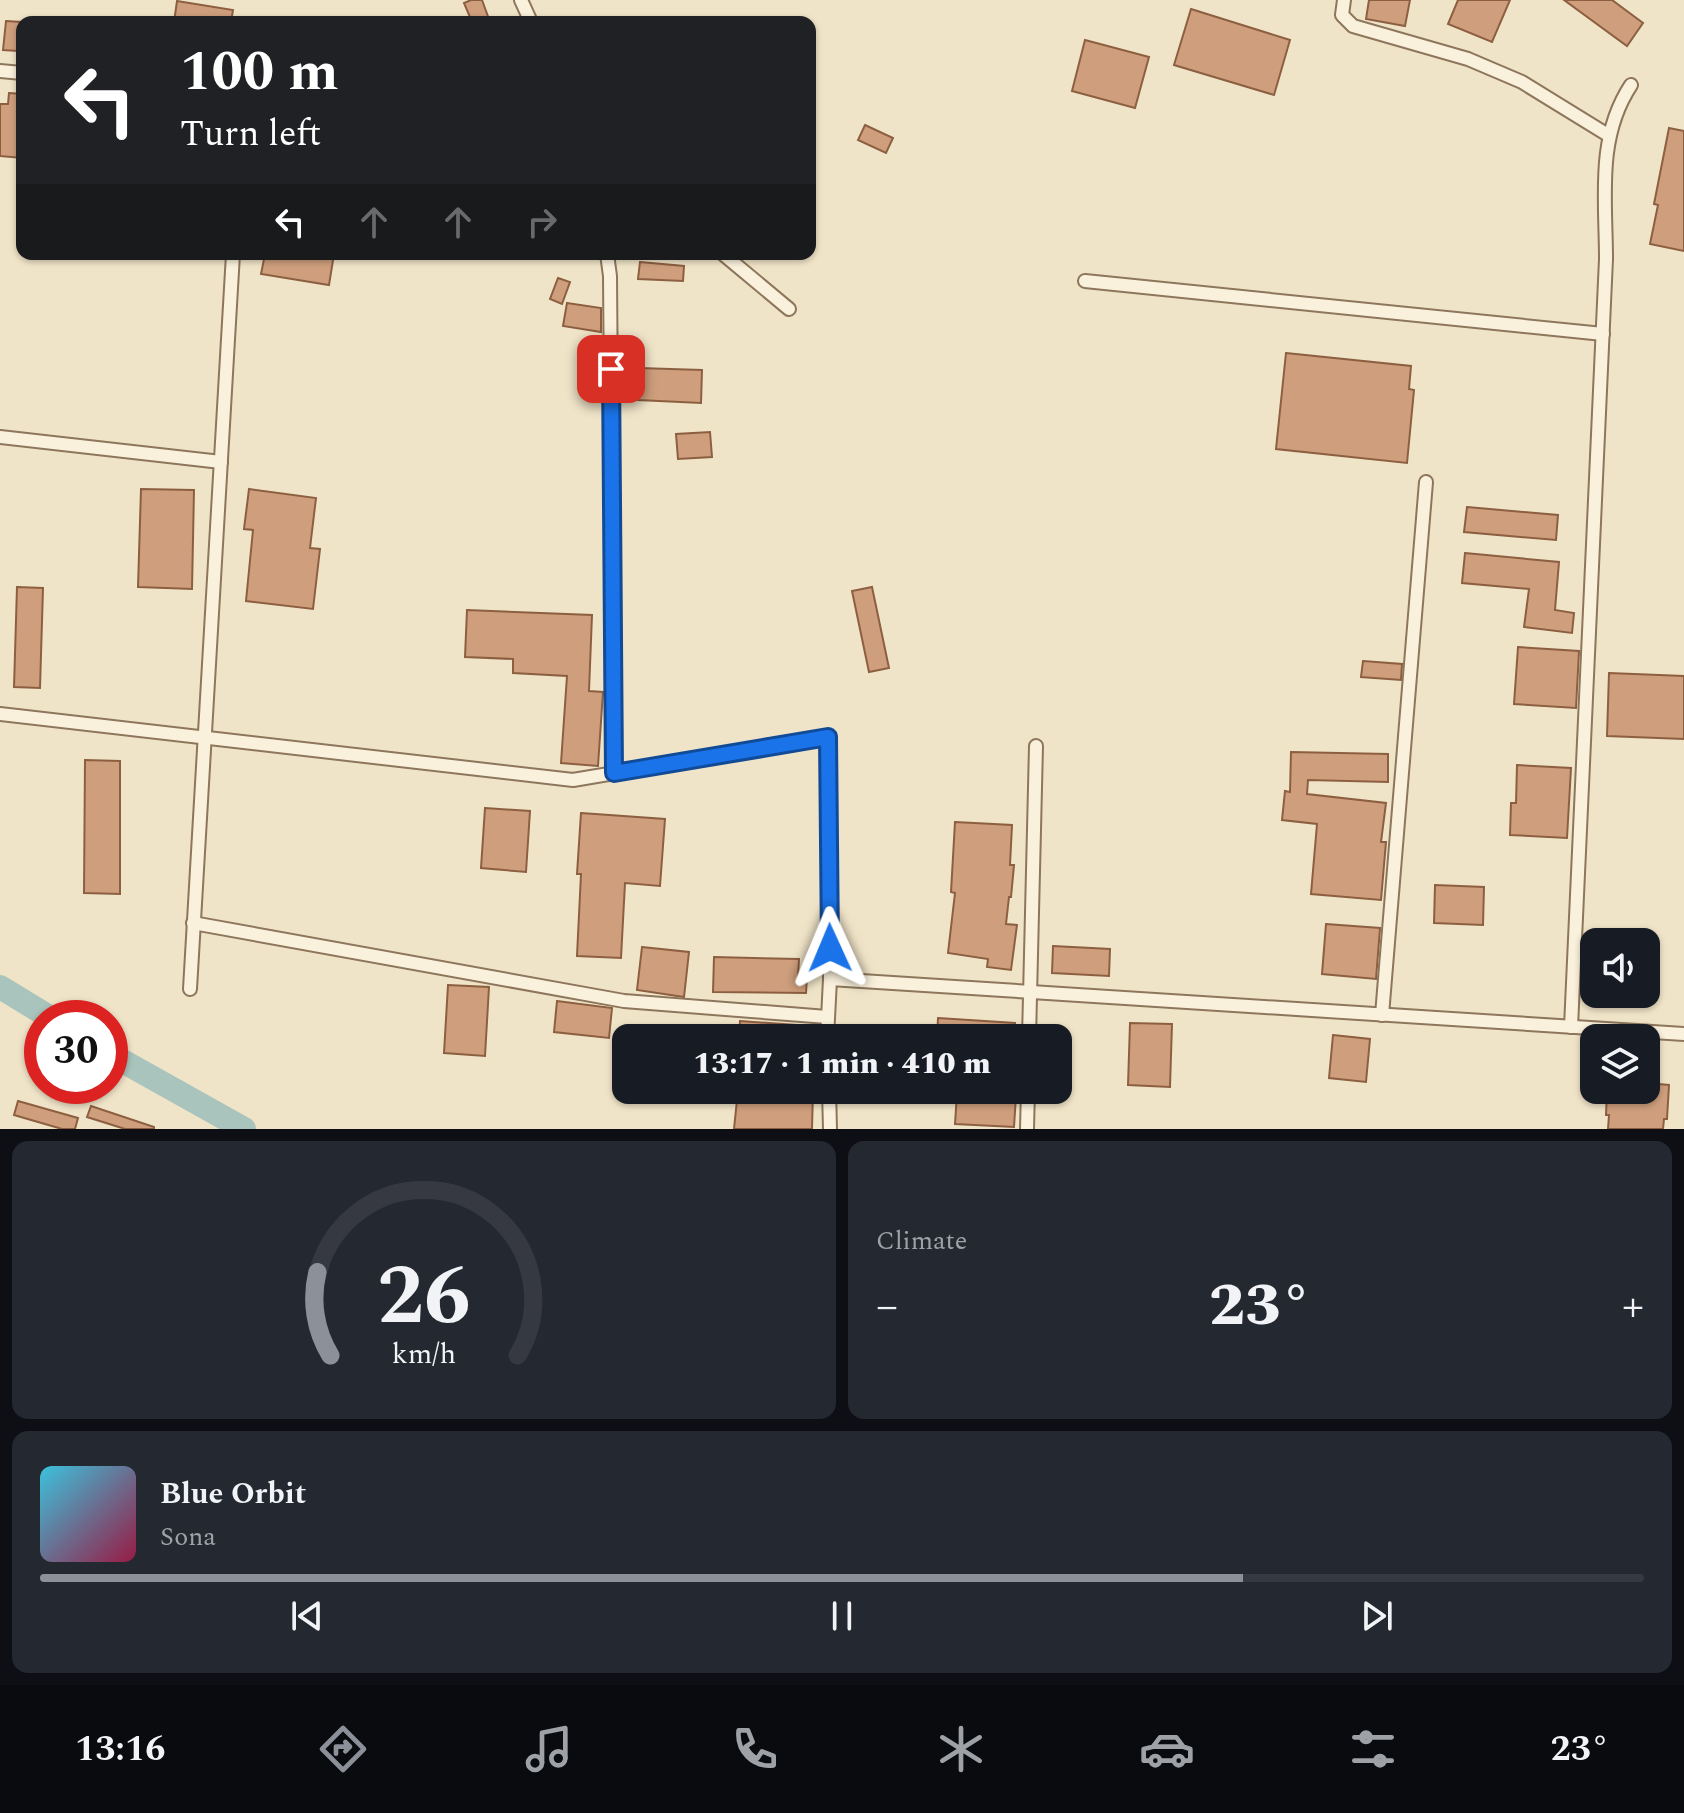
<!DOCTYPE html>
<meta charset="utf-8">
<style>
body{margin:0;font-family:Spectral,serif;background:#242831;color:#f1f3f6;height:100vh;display:flex;flex-direction:column;font-size:30px;white-space:nowrap}
*{box-sizing:border-box;margin:0}
p{font-size:26px;color:#9ea1a6}
.icon{flex:none;width:44px;height:44px;fill:none;stroke:currentColor;stroke-width:2;stroke-linecap:round;stroke-linejoin:round}
.map{position:relative;height:1129px;overflow:hidden}
.side{display:flex;flex-direction:column;gap:12px;padding:12px;background:#0d0f14;flex:1}
.side>*{flex:none}
.top-card{position:absolute;left:16px;top:16px;width:800px;height:244px;border-radius:16px;box-shadow:0 2px 6px #0004;background:#202124;color:#fff;overflow:hidden}
.buttons{position:absolute;left:1580px;top:928px;display:grid;gap:16px}
.buttons a{display:grid;place-items:center;width:80px;height:80px;border-radius:16px;background:#171b24;box-shadow:0 2px 6px #0004;font-size:40px}
.speed{position:absolute;left:24px;top:1000px;display:flex;gap:16px;font-size:40px;font-weight:700;text-align:center}
.speed>*{display:grid;place-content:center;width:104px;height:104px;border-radius:50%;background:#171b24;box-shadow:0 2px 6px #0004;line-height:1}
.speed .limit{border:12px solid #d22;background:#fff;color:#111}
.pin{position:absolute;display:grid;place-items:center;width:68px;height:68px;color:#fff;margin:-34px;border-radius:16px;box-shadow:0 4px 12px #0006}
.me{position:absolute;width:88px;margin:-44px;rotate:359deg;stroke-linejoin:round;filter:drop-shadow(0 0 6px #0008)}
.turn{display:flex;align-items:center;gap:28px;height:168px;padding:0 32px;font-size:36px}
.turn .icon{width:104px;height:104px;stroke-width:2.5}
.turn b{display:block;font-size:56px;line-height:68px}
.lanes{display:flex;align-items:center;height:76px;padding:0 32px;background:#0003;justify-content:center;gap:40px;direction:ltr}
.lanes .off{opacity:.35}
.big{font-size:60px;font-weight:800;line-height:1.1}
.side .card{flex:1;display:flex;flex-direction:column;justify-content:center;gap:12px;min-width:0;padding:0 28px;border-radius:16px;background:#242831}
.side .dial{align-items:center;gap:0}
.dial svg{height:208px;overflow:visible;fill:none;stroke:#363941;stroke-width:7;stroke-linecap:round;text-anchor:middle}
.dial text{fill:#f1f3f6;stroke:none}
.song{display:flex;align-items:center;gap:24px}
.cover{width:96px;height:96px;border-radius:12px;background:linear-gradient(135deg,hsl(190 70% 55%),hsl(340 70% 35%))}
.played{height:8px;border-radius:4px;background:linear-gradient(90deg,#8c9099 75%,#363941 75%)}
.keys{display:flex;justify-content:space-around;direction:ltr}
.heat{display:flex;justify-content:space-between;align-items:center;font-size:44px;direction:ltr}
.side .tiles{flex:1;display:grid;gap:12px;grid-template-columns:1fr 1fr}
.card:last-child{grid-column:span 2}
.trip{position:absolute;left:612px;top:1024px;width:460px;height:80px;border-radius:16px;background:#171b24;box-shadow:0 2px 6px #0004;font-weight:800;line-height:80px;text-align:center}
.tab-bar{display:flex;height:128px;justify-content:space-around;align-items:center;background:#090b0e;color:#9ea1a6}
.tab-bar .icon{width:56px;height:56px}
.tab-bar .on{color:#8c9099}
.tab-bar b{font-size:36px;color:#f1f3f6}
.map>svg:first-child{display:block}
.lines{fill:none;stroke-linecap:round;stroke-linejoin:round}
.river{stroke:#a9c4bc;stroke-width:24}
.building{fill:#cf9f7d;stroke:#8d5f41;stroke-width:2}
.street-casing{stroke:#8d765c;stroke-width:16}
.street{stroke:#faf1dc;stroke-width:12}
.route-casing{stroke:#114b97;stroke-width:20}
.route{stroke:#1a73e8;stroke-width:14}
</style>
<div class="map">
<svg width="1684" height="1129" viewBox="0 0 1684 1129">
<rect width="100%" height="100%" fill="#f0e4c8"/>
<g class="lines">
<g class="river">
<path d="M0 987 51 1018"/>
<path d="M110 1054 244 1129"/>
</g>
</g>
<g class="building">
<path d="M471 0H482L490 22H472L464 3Z"/>
<path d="M1369 0H1410L1405 26 1366 19Z"/>
<path d="M1458 0H1510L1492 42 1448 24Z"/>
<path d="M1564 0H1612L1643 23 1627 46Z"/>
<path d="M177 1 233 10 231 22H174Z"/>
<path d="M1191 9 1290 40 1274 95 1174 65Z"/>
<path d="M6 21 21 22 18 51 3 50Z"/>
<path d="M1085 40 1149 57 1135 108 1072 91Z"/>
<path d="M9 93 22 94V158L0 156V104H8Z"/>
<path d="M865 125 893 138 886 153 858 140Z"/>
<path d="M1669 128 1684 131V251L1650 244 1658 205 1654 204Z"/>
<path d="M265 254H334L329 285 261 274Z"/>
<path d="M640 262 684 266 683 281 638 279Z"/>
<path d="M558 278 570 282 562 304 550 299Z"/>
<path d="M567 303 601 308V332L563 326Z"/>
<path d="M1286 353 1411 366 1409 389 1414 390 1407 463 1276 449Z"/>
<path d="M639 368 702 370 701 403 638 400Z"/>
<path d="M710 432 712 457 678 459 676 434Z"/>
<path d="M141 489 194 490 192 589 138 587Z"/>
<path d="M249 489 316 498 310 548 320 549 313 609 246 601 253 530 244 529Z"/>
<path d="M1467 507 1558 515 1556 540 1464 532Z"/>
<path d="M1465 553 1559 562 1555 610 1574 613 1572 633 1524 627 1529 589 1462 583Z"/>
<path d="M17 587 43 588 40 688 14 687Z"/>
<path d="M872 587 889 668 869 672 852 591Z"/>
<path d="M467 610 592 615 589 691 603 692 598 766 561 763 567 676 513 673V659L465 657Z"/>
<path d="M1518 647 1579 651 1576 708 1514 704Z"/>
<path d="M1363 661 1402 664 1401 680 1361 677Z"/>
<path d="M1609 673 1684 676V739L1607 736Z"/>
<path d="M1291 752 1388 754V782L1308 780 1307 794 1386 803 1381 842H1386L1381 900 1311 894 1317 824 1282 820 1285 791 1290 792Z"/>
<path d="M85 760 120 761V894L84 893Z"/>
<path d="M1517 765 1571 768 1567 838 1510 835 1511 803H1516Z"/>
<path d="M485 808 530 811 526 872 481 868Z"/>
<path d="M581 813 665 819 660 886 625 883 621 958 577 956 581 874H577Z"/>
<path d="M955 822 1012 825 1010 865H1014L1011 897H1009L1006 924 1017 925 1011 970 987 967 988 959 948 953 955 893 951 892Z"/>
<path d="M1435 885 1484 887 1483 925 1434 923Z"/>
<path d="M1326 924 1380 928 1376 979 1322 974Z"/>
<path d="M1053 946 1110 949 1109 976 1052 973Z"/>
<path d="M642 947 689 952 684 997 637 990Z"/>
<path d="M714 957 799 959 798 977H807L806 993 713 992Z"/>
<path d="M448 985 489 987 485 1056 444 1053Z"/>
<path d="M557 1001 612 1008 609 1038 554 1032Z"/>
<path d="M938 1018 1015 1023 1014 1038H937Z"/>
<path d="M740 1021 810 1026 809 1038H739Z"/>
<path d="M1130 1023 1172 1024 1170 1087 1128 1085Z"/>
<path d="M1333 1035 1370 1039 1366 1082 1329 1078Z"/>
<path d="M1646 1083 1669 1085 1667 1119H1664L1663 1129H1608L1609 1115H1606L1607 1090H1646Z"/>
<path d="M738 1090H813L812 1129H734Z"/>
<path d="M957 1093 1016 1096 1014 1127 955 1124Z"/>
<path d="M18 1101 78 1118 75 1129H62L14 1115Z"/>
<path d="M91 1106 154 1127V1129H125L87 1117Z"/>
</g>
<g class="lines">
<defs>
<g id="street">
<path d="M521 0 531 22"/>
<path d="M1344 0 1342 15 1353 26 1468 59 1522 82 1608 135"/>
<path d="M0 71 22 73"/>
<path d="M607 254 610 276 614 773"/>
<path d="M723 254 789 309"/>
<path d="M1085 281 1603 334"/>
<path d="M0 437 221 462"/>
<path d="M0 714 573 780 828 737 830 979 827 1038"/>
<path d="M193 923 624 1001 827 1017"/>
<path d="M830 979 1684 1034"/>
<path d="M190 989 233 254"/>
<path d="M1382 1015 1426 482"/>
<path d="M1571 1027 1606 259C1606 199 1596 138 1631 85"/>
<path d="M1029 1038 1036 746"/>
<path d="M829 1090 830 1129"/>
<path d="M1027 1129 1028 1090"/>
</g>
</defs>
<use href="#street" class="street-casing"/>
<use href="#street" class="street"/>
</g>
<g class="lines">
<defs>
<path id="route" d="M611 369 614 773 828 737 830 948"/>
</defs>
<use href="#route" class="route-casing"/>
<use href="#route" class="route"/>
</g>
</svg>
<div class="buttons">
<a><svg class="icon" aria-label="sound" viewBox="0 0 24 24"><path d="M4 9h4l5-4v14l-5-4H4zM17 9q2 3 0 6"/></svg></a>
<a><svg class="icon" aria-label="layers" viewBox="0 0 24 24"><path d="M12 4l9 5-9 5-9-5zM3 14l9 5 9-5"/></svg></a>
</div>
<div class="speed"><div class="limit">30</div></div>
<div class="pin" style="left:611px;top:369px;background:#d93025"><svg class="icon" aria-label="arrive" viewBox="0 0 24 24"><path d="M6 21V4h12l-3 4 3 4H6"/></svg></div>
<svg class="me" style="left:830px;top:948px" viewBox="-20 -20 40 40"><path d="M0-17L14 15 0 8-14 15z" fill="#1a73e8" stroke="#fff" stroke-width="4"/></svg>
<div class="trip">13:17 · 1 min · 410 m</div>
<div class="top-card">
<div class="turn"><svg class="icon" aria-label="left" viewBox="0 0 24 24"><path d="M17 20v-9H6M10 6l-5 5 5 5"/></svg><div><b>100 m</b>Turn left</div></div>
<div class="lanes"><svg class="icon" aria-label="left" viewBox="0 0 24 24"><path d="M17 20v-9H6M10 6l-5 5 5 5"/></svg><svg class="icon off" aria-label="ahead" viewBox="0 0 24 24"><path d="M12 20V5M6 11l6-6 6 6"/></svg><svg class="icon off" aria-label="ahead" viewBox="0 0 24 24"><path d="M12 20V5M6 11l6-6 6 6"/></svg><svg class="icon off" aria-label="right" viewBox="0 0 24 24"><path d="M7 20v-9h11M14 6l5 5-5 5"/></svg></div>
</div>
</div>
<section class="side">
<div class="tiles">
<div class="card dial"><svg viewBox="0 0 100 80">
<path d="M14 69A42 42 0 1 1 86 69"/>
<path d="M14 69A42 42 0 0 1 9 37" stroke="#8c9099"/>
<text x="50" y="56" font-size="32" font-weight="700">26</text>
<text x="50" y="72" font-size="11">km/h</text>
</svg></div>
<div class="card"><p>Climate</p>
<div class="heat"><a>−</a><b class="big">23°</b><a>+</a></div>
</div>
<div class="card">
<div class="song"><i class="cover"></i><div><b>Blue Orbit</b><p>Sona</p></div></div>
<div class="played"></div>
<div class="keys"><svg class="icon" aria-label="previous" viewBox="0 0 24 24"><path d="M18 5L8 12l10 7zM5 5v14"/></svg><svg class="icon" aria-label="pause" viewBox="0 0 24 24"><path d="M8 5v14M16 5v14"/></svg><svg class="icon" aria-label="next" viewBox="0 0 24 24"><path d="M6 5l10 7-10 7zM19 5v14"/></svg></div>
</div>
</div>
</section>
<nav class="tab-bar">
<b>13:16</b>
<svg class="icon on" aria-label="directions" viewBox="0 0 24 24"><path d="M12 3l9 9-9 9-9-9zM9 14v-3h6M13 9l2 2-2 2"/></svg>
<svg class="icon" aria-label="music" viewBox="0 0 24 24"><path d="M9 18V5l10-2v13"/><circle cx="6" cy="18" r="3"/><circle cx="16" cy="16" r="3"/></svg>
<svg class="icon" aria-label="phone" viewBox="0 0 24 24"><path d="M5 4h4l2 5-3 2q2 4 5 5l2-3 5 2v4C11 20 4 13 5 4z"/></svg>
<svg class="icon" aria-label="climate" viewBox="0 0 24 24"><path d="M12 3v18M4 7l16 10M4 17L20 7"/></svg>
<svg class="icon" aria-label="car" viewBox="0 0 24 24"><path d="M5 17H2v-5l4-1 3-4h7l3 4 3 1v5h-3M9 17h6M6 11h13"/><circle cx="7" cy="17" r="2"/><circle cx="17" cy="17" r="2"/></svg>
<svg class="icon" aria-label="filters" viewBox="0 0 24 24"><path d="M4 7h16M4 17h16"/><circle cx="9" cy="7" r="2"/><circle cx="15" cy="17" r="2"/></svg>
<b>23°</b>
</nav>
